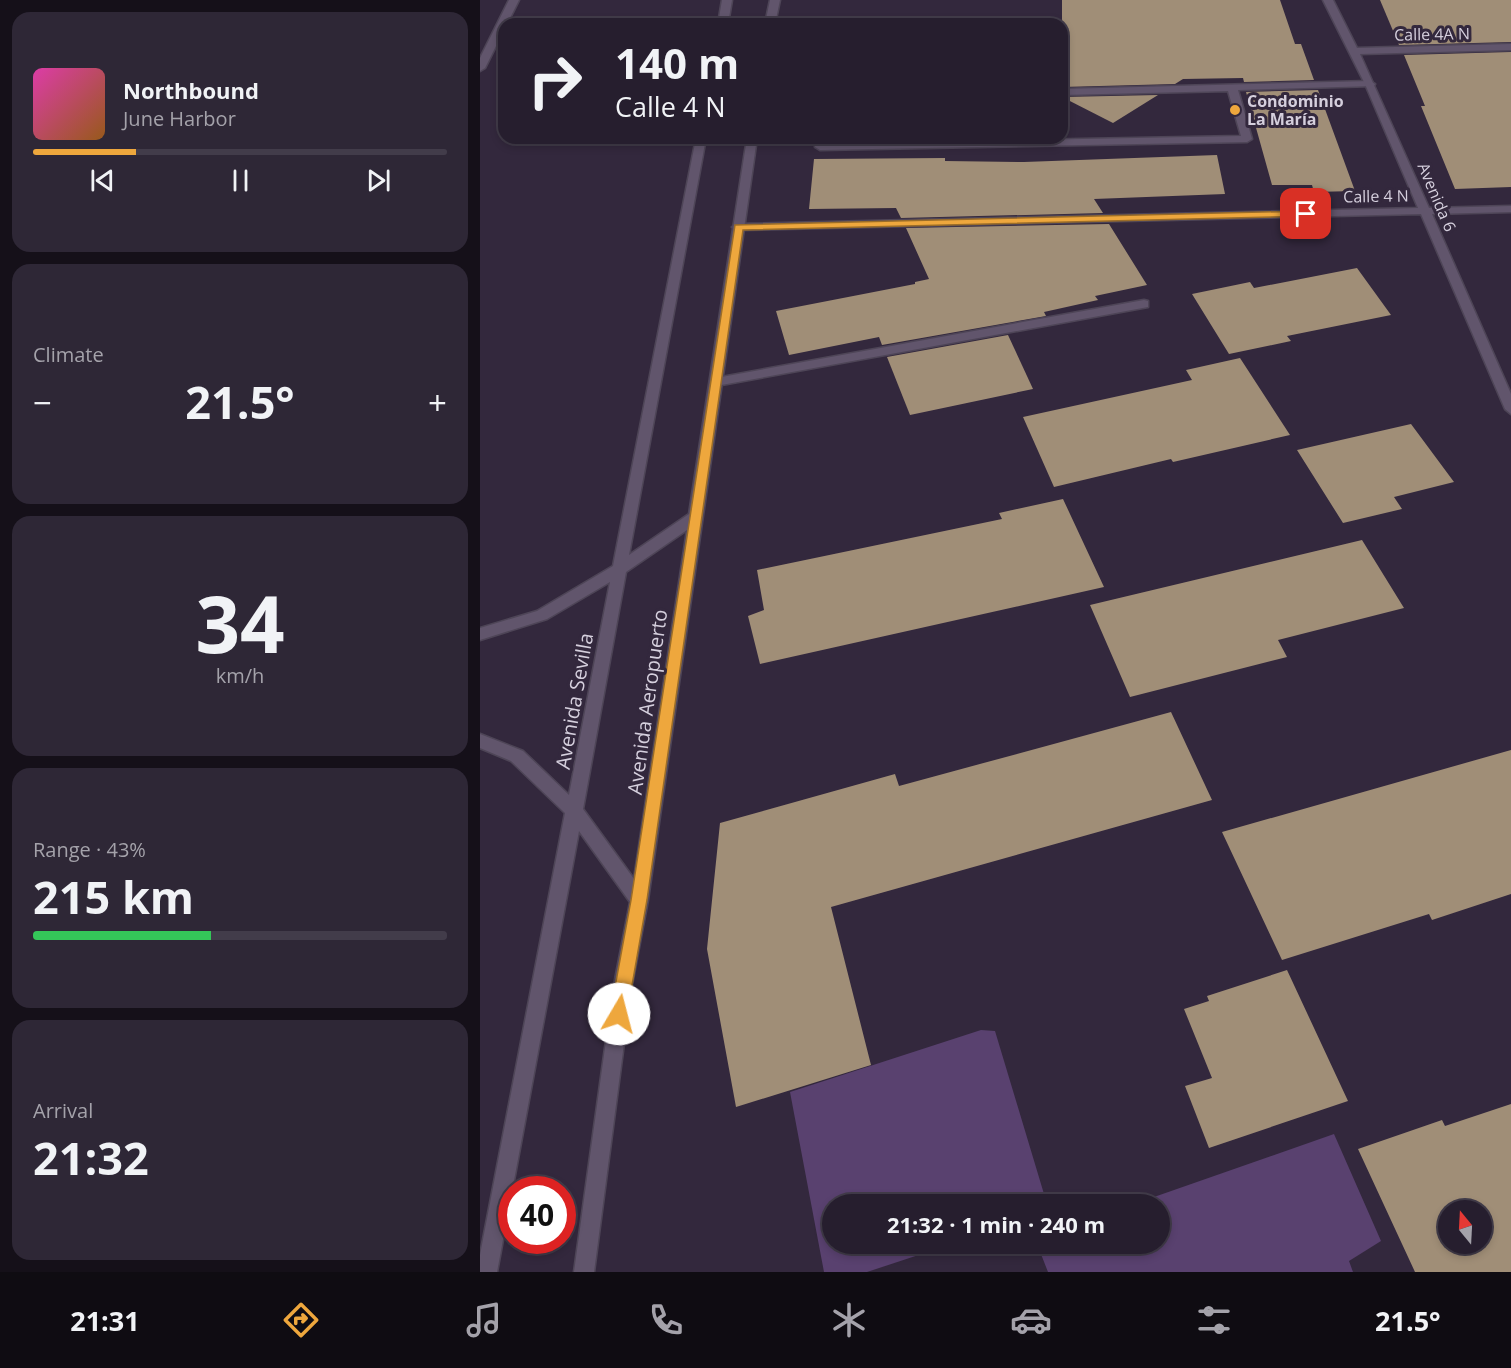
<!DOCTYPE html>
<meta charset="utf-8">
<style>
body{margin:0;font-family:"Open Sans",sans-serif;background:#2e2736;color:#f1f3f6;height:100vh;display:flex;flex-direction:column;font-size:22px;white-space:nowrap}
*{box-sizing:border-box;margin:0}
p{font-size:20px;color:#a4a2aa}
.icon{flex:none;width:33px;height:33px;fill:none;stroke:currentColor;stroke-width:2;stroke-linecap:round;stroke-linejoin:round}
.map{position:relative;flex:1;overflow:hidden}
.sheet{display:flex;flex-direction:column;gap:12px;padding:12px;background:#151019;width:480px}
.sheet>*{flex:none}
.guide{position:absolute;left:18px;top:18px;width:570px;height:126px;border-radius:18px;box-shadow:0 3px 9px #0003,0 0 0 2px #423c4a;background:#261e2e;color:#f1f3f6;overflow:hidden}
.needle{width:39px;rotate:342deg}
.controls{position:absolute;left:958px;top:1200px;display:grid;gap:12px}
.controls a{display:grid;place-items:center;width:54px;height:54px;border-radius:50%;background:#261e2e;box-shadow:0 3px 9px #0003,0 0 0 2px #423c4a;font-size:30px}
.speed{position:absolute;left:18px;top:1176px;display:flex;gap:12px;font-size:30px;font-weight:700;text-align:center}
.speed>*{display:grid;place-content:center;width:78px;height:78px;border-radius:50%;background:#261e2e;box-shadow:0 3px 9px #0003,0 0 0 2px #423c4a;line-height:1}
.speed .limit{border:9px solid #d22;background:#fff;color:#111}
.pin{position:absolute;display:grid;place-items:center;width:51px;height:51px;color:#fff;margin:-26px;border-radius:12px;box-shadow:0 3px 9px #0006}
.me{position:absolute;width:66px;margin:-33px;rotate:8deg;stroke-linejoin:round;filter:drop-shadow(0 0 4px #0008)}
.turn{display:flex;align-items:center;gap:21px;height:126px;padding:0 18px;font-size:27px}
.turn .icon{width:78px;height:78px;stroke-width:2.5}
.turn b{display:block;font-size:42px;line-height:51px}
.big{font-size:45px;font-weight:700;line-height:1.1}
.sheet .tile{flex:1;display:flex;flex-direction:column;justify-content:center;gap:9px;min-width:0;padding:0 21px;border-radius:18px;background:#2e2736}
.sheet .dial{align-items:center;gap:0}
.dial b{font-size:78px;line-height:1}
.song{display:flex;align-items:center;gap:18px}
.cover{width:72px;height:72px;border-radius:9px;background:linear-gradient(135deg,hsl(320 70% 55%),hsl(30 70% 35%))}
.played{height:6px;border-radius:3px;background:linear-gradient(90deg,#eea73d 25%,#423c4a 25%)}
.keys{display:flex;justify-content:space-around;direction:ltr}
.heat{display:flex;justify-content:space-between;align-items:center;font-size:33px;direction:ltr}
.charge{height:9px;border-radius:4px;background:linear-gradient(90deg,#34c759 43%,#423c4a 0)}
.trip{position:absolute;left:342px;top:1194px;width:348px;height:60px;border-radius:30px;background:#261e2e;box-shadow:0 3px 9px #0003,0 0 0 2px #423c4a;font-weight:700;line-height:60px;text-align:center}
.tab-bar{display:flex;height:96px;justify-content:space-around;align-items:center;background:#0f0c12;color:#a4a2aa}
.tab-bar .icon{width:42px;height:42px}
.tab-bar .active{color:#eea73d}
.tab-bar b{font-size:27px;color:#f1f3f6}
main{display:flex;flex:1;min-height:0}
.map>svg:first-child{display:block}
.green{fill:#59416f}
.building{fill:#a08e77;fill-rule:evenodd}
.lines{fill:none;stroke-linecap:round;stroke-linejoin:round}
.lane-casing{stroke:#4e4557;stroke-width:3}
.street-casing{stroke:#4e4557;stroke-width:3}
.secondary-casing{stroke:#4e4557;stroke-width:3}
.lane{fill:#61556c;fill-rule:evenodd}
.street{fill:#61556c;fill-rule:evenodd}
.secondary{fill:#61556c;fill-rule:evenodd}
.route{fill:#eea73d;stroke:#9b6d28;stroke-width:1.5}
.poi-dot{fill:#eea73d;stroke:#33283d;stroke-width:2}
.labels{text-anchor:middle;dominant-baseline:central;stroke-width:6;stroke-linejoin:round;paint-order:stroke}
.far-street-label{font-size:16px;fill:#d5cfdd;stroke:#33283d}
.far-poi-label{font-size:16px;font-weight:bold;fill:#d5cfdd;stroke:#33283d;text-anchor:start}
.street-label{font-size:20px;fill:#d5cfdd;stroke:#33283d}
</style>
<main>
<section class="sheet">
<div class="tile">
<div class="song"><i class="cover"></i><div><b>Northbound</b><p>June Harbor</p></div></div>
<div class="played"></div>
<div class="keys"><svg class="icon" aria-label="previous" viewBox="0 0 24 24"><path d="M18 5L8 12l10 7zM5 5v14"/></svg><svg class="icon" aria-label="pause" viewBox="0 0 24 24"><path d="M8 5v14M16 5v14"/></svg><svg class="icon" aria-label="next" viewBox="0 0 24 24"><path d="M6 5l10 7-10 7zM19 5v14"/></svg></div>
</div>
<div class="tile"><p>Climate</p>
<div class="heat"><a>−</a><b class="big">21.5°</b><a>+</a></div>
</div>
<div class="tile dial"><b>34</b><p>km/h</p></div>
<div class="tile"><p>Range · 43%</p><b class="big">215 km</b><div class="charge"></div></div>
<div class="tile"><p>Arrival</p><b class="big">21:32</b></div>
</section>
<div class="map">
<svg width="1031" height="1272" viewBox="0 0 1031 1272">
<rect width="100%" height="100%" fill="#33283d"/>
<g class="green">
<path d="M501 1030 515 1031 567 1204H352V1244H472L387 1272H344L310 1092Z"/>
<path d="M854 1134 901 1241 869 1261 873 1272H568L557 1244H680V1204H654Z"/>
</g>
<g class="building">
<path d="M582 0H800L815 44H821L834 80 764 82 763 78 703 79 695 84 582 87Z"/>
<path d="M900 0H1031V42L919 45Z"/>
<path d="M1031 52V187L975 189 941 106H945L924 55Z"/>
<path d="M838 90 875 191 834 192 832 185H792L766 92Z"/>
<path d="M678 95 633 123 582 97Z"/>
<path d="M737 155 745 194 614 199 623 213 421 218 416 208 329 209 334 159 465 158V161L544 162Z"/>
<path d="M629 224 667 285 615 296 618 300 564 312 566 316 402 345 399 337 309 355 296 311 435 284V282L449 279 426 228Z"/>
<path d="M877 268 911 315 807 336 811 341 749 354 712 294 770 282 774 288Z"/>
<path d="M528 335 553 389 430 415 407 357Z"/>
<path d="M760 358 810 435 693 462 691 459 574 487 543 417 712 380 706 370Z"/>
<path d="M931 424 974 482 914 497 922 509 863 523 817 450Z"/>
<path d="M583 499 624 587 280 664 268 616 284 610 277 570 522 519 519 513Z"/>
<path d="M882 540 924 608 798 640 807 657 650 697 610 605Z"/>
<path d="M691 712 732 800 351 907 391 1065 256 1107 227 949 240 823 415 774 419 786Z"/>
<path d="M1031 750V894L952 920 949 914 802 960 742 832Z"/>
<path d="M807 970 868 1101 729 1148 705 1086 732 1078 704 1009 729 1001 727 996Z"/>
<path d="M1031 1104V1272H935L878 1149 962 1120 965 1126ZM969 1210H1002V1244H969Z"/>
</g>
<g class="lines">
<defs>
<path id="lane" d="M890 81 895 84 894 86 758 90 772 139 767 142 340 150 335 147 336 138H346V144L761 136 748 91 582 95V89Z"/>
<g id="street">
<path d="M843 0H853L877 48 1031 44V50L880 54 949 208 1031 206V212L952 214 1031 394V414L1025 409 941 214 258 230 252 227 258 224 938 208 885 84Z"/>
<path d="M664 300 668 301V307L236 386 230 382 236 378Z"/>
</g>
<g id="secondary">
<path d="M29 0H39L27 24H24V30L5 68 0 71V58Z"/>
<path d="M242 0H252L248 24H238Z"/>
<path d="M290 0H300L295 24H285Z"/>
<path d="M216 138H226L149 555 209 514 267 138H277L168 900 151 990 114 1272H94L133 990 150 902 99 831 17 1272H0V1255L85 813 31 761 0 748V734L43 751 89 795 130 582 67 619 0 640V628L57 611 133 566ZM207 530 154 879 103 809 146 572Z"/>
</g>
</defs>
<use href="#lane" class="lane-casing"/>
<use href="#street" class="street-casing"/>
<use href="#secondary" class="secondary-casing"/>
<use href="#lane" class="lane"/>
<use href="#street" class="street"/>
<use href="#secondary" class="secondary"/>
</g>
<path class="route" d="M826 211 830 212V216L263 230 167 900 147 1014 145 1020 139 1022 133 1020 130 1014 151 900 255 225Z"/>
<circle class="poi-dot" cx="755" cy="110" r="6"/>
<g class="labels">
<g class="far-street-label">
<text transform="translate(952 34) rotate(-1)">Calle 4A N</text>
<text transform="translate(896 196) rotate(-1)">Calle 4 N</text>
<text transform="translate(957 197) rotate(67)">Avenida 6</text>
</g>
<g class="far-poi-label">
<text x="767" y="101">Condominio<tspan x="767" dy="18">La María</tspan></text>
</g>
<g class="street-label">
<text transform="translate(94 701) rotate(-80)">Avenida Sevilla</text>
<text transform="translate(167 702) rotate(-82)">Avenida Aeropuerto</text>
</g>
</g>
</svg>
<div class="controls">
<a><svg class="needle" viewBox="-14 -14 28 28"><path d="M0-13l5 13h-10z" fill="#e53935"/><path d="M0 13l5-13h-10z" fill="#a4a2aa"/></svg></a>
</div>
<div class="speed"><div class="limit">40</div></div>
<div class="pin" style="left:826px;top:214px;background:#d93025"><svg class="icon" aria-label="arrive" viewBox="0 0 24 24"><path d="M6 21V4h12l-3 4 3 4H6"/></svg></div>
<svg class="me" style="left:139px;top:1014px" viewBox="-20 -20 40 40"><circle r="19" fill="#fff"/><path d="M0-13L10 11 0 6-10 11z" fill="#eea73d"/></svg>
<div class="trip">21:32 · 1 min · 240 m</div>
<div class="guide">
<div class="turn"><svg class="icon" aria-label="right" viewBox="0 0 24 24"><path d="M7 20v-9h11M14 6l5 5-5 5"/></svg><div><b>140 m</b>Calle 4 N</div></div>
</div>
</div>
</main>
<nav class="tab-bar">
<b>21:31</b>
<svg class="icon active" aria-label="directions" viewBox="0 0 24 24"><path d="M12 3l9 9-9 9-9-9zM9 14v-3h6M13 9l2 2-2 2"/></svg>
<svg class="icon" aria-label="music" viewBox="0 0 24 24"><path d="M9 18V5l10-2v13"/><circle cx="6" cy="18" r="3"/><circle cx="16" cy="16" r="3"/></svg>
<svg class="icon" aria-label="phone" viewBox="0 0 24 24"><path d="M5 4h4l2 5-3 2q2 4 5 5l2-3 5 2v4C11 20 4 13 5 4z"/></svg>
<svg class="icon" aria-label="climate" viewBox="0 0 24 24"><path d="M12 3v18M4 7l16 10M4 17L20 7"/></svg>
<svg class="icon" aria-label="car" viewBox="0 0 24 24"><path d="M5 17H2v-5l4-1 3-4h7l3 4 3 1v5h-3M9 17h6M6 11h13"/><circle cx="7" cy="17" r="2"/><circle cx="17" cy="17" r="2"/></svg>
<svg class="icon" aria-label="filters" viewBox="0 0 24 24"><path d="M4 7h16M4 17h16"/><circle cx="9" cy="7" r="2"/><circle cx="15" cy="17" r="2"/></svg>
<b>21.5°</b>
</nav>
